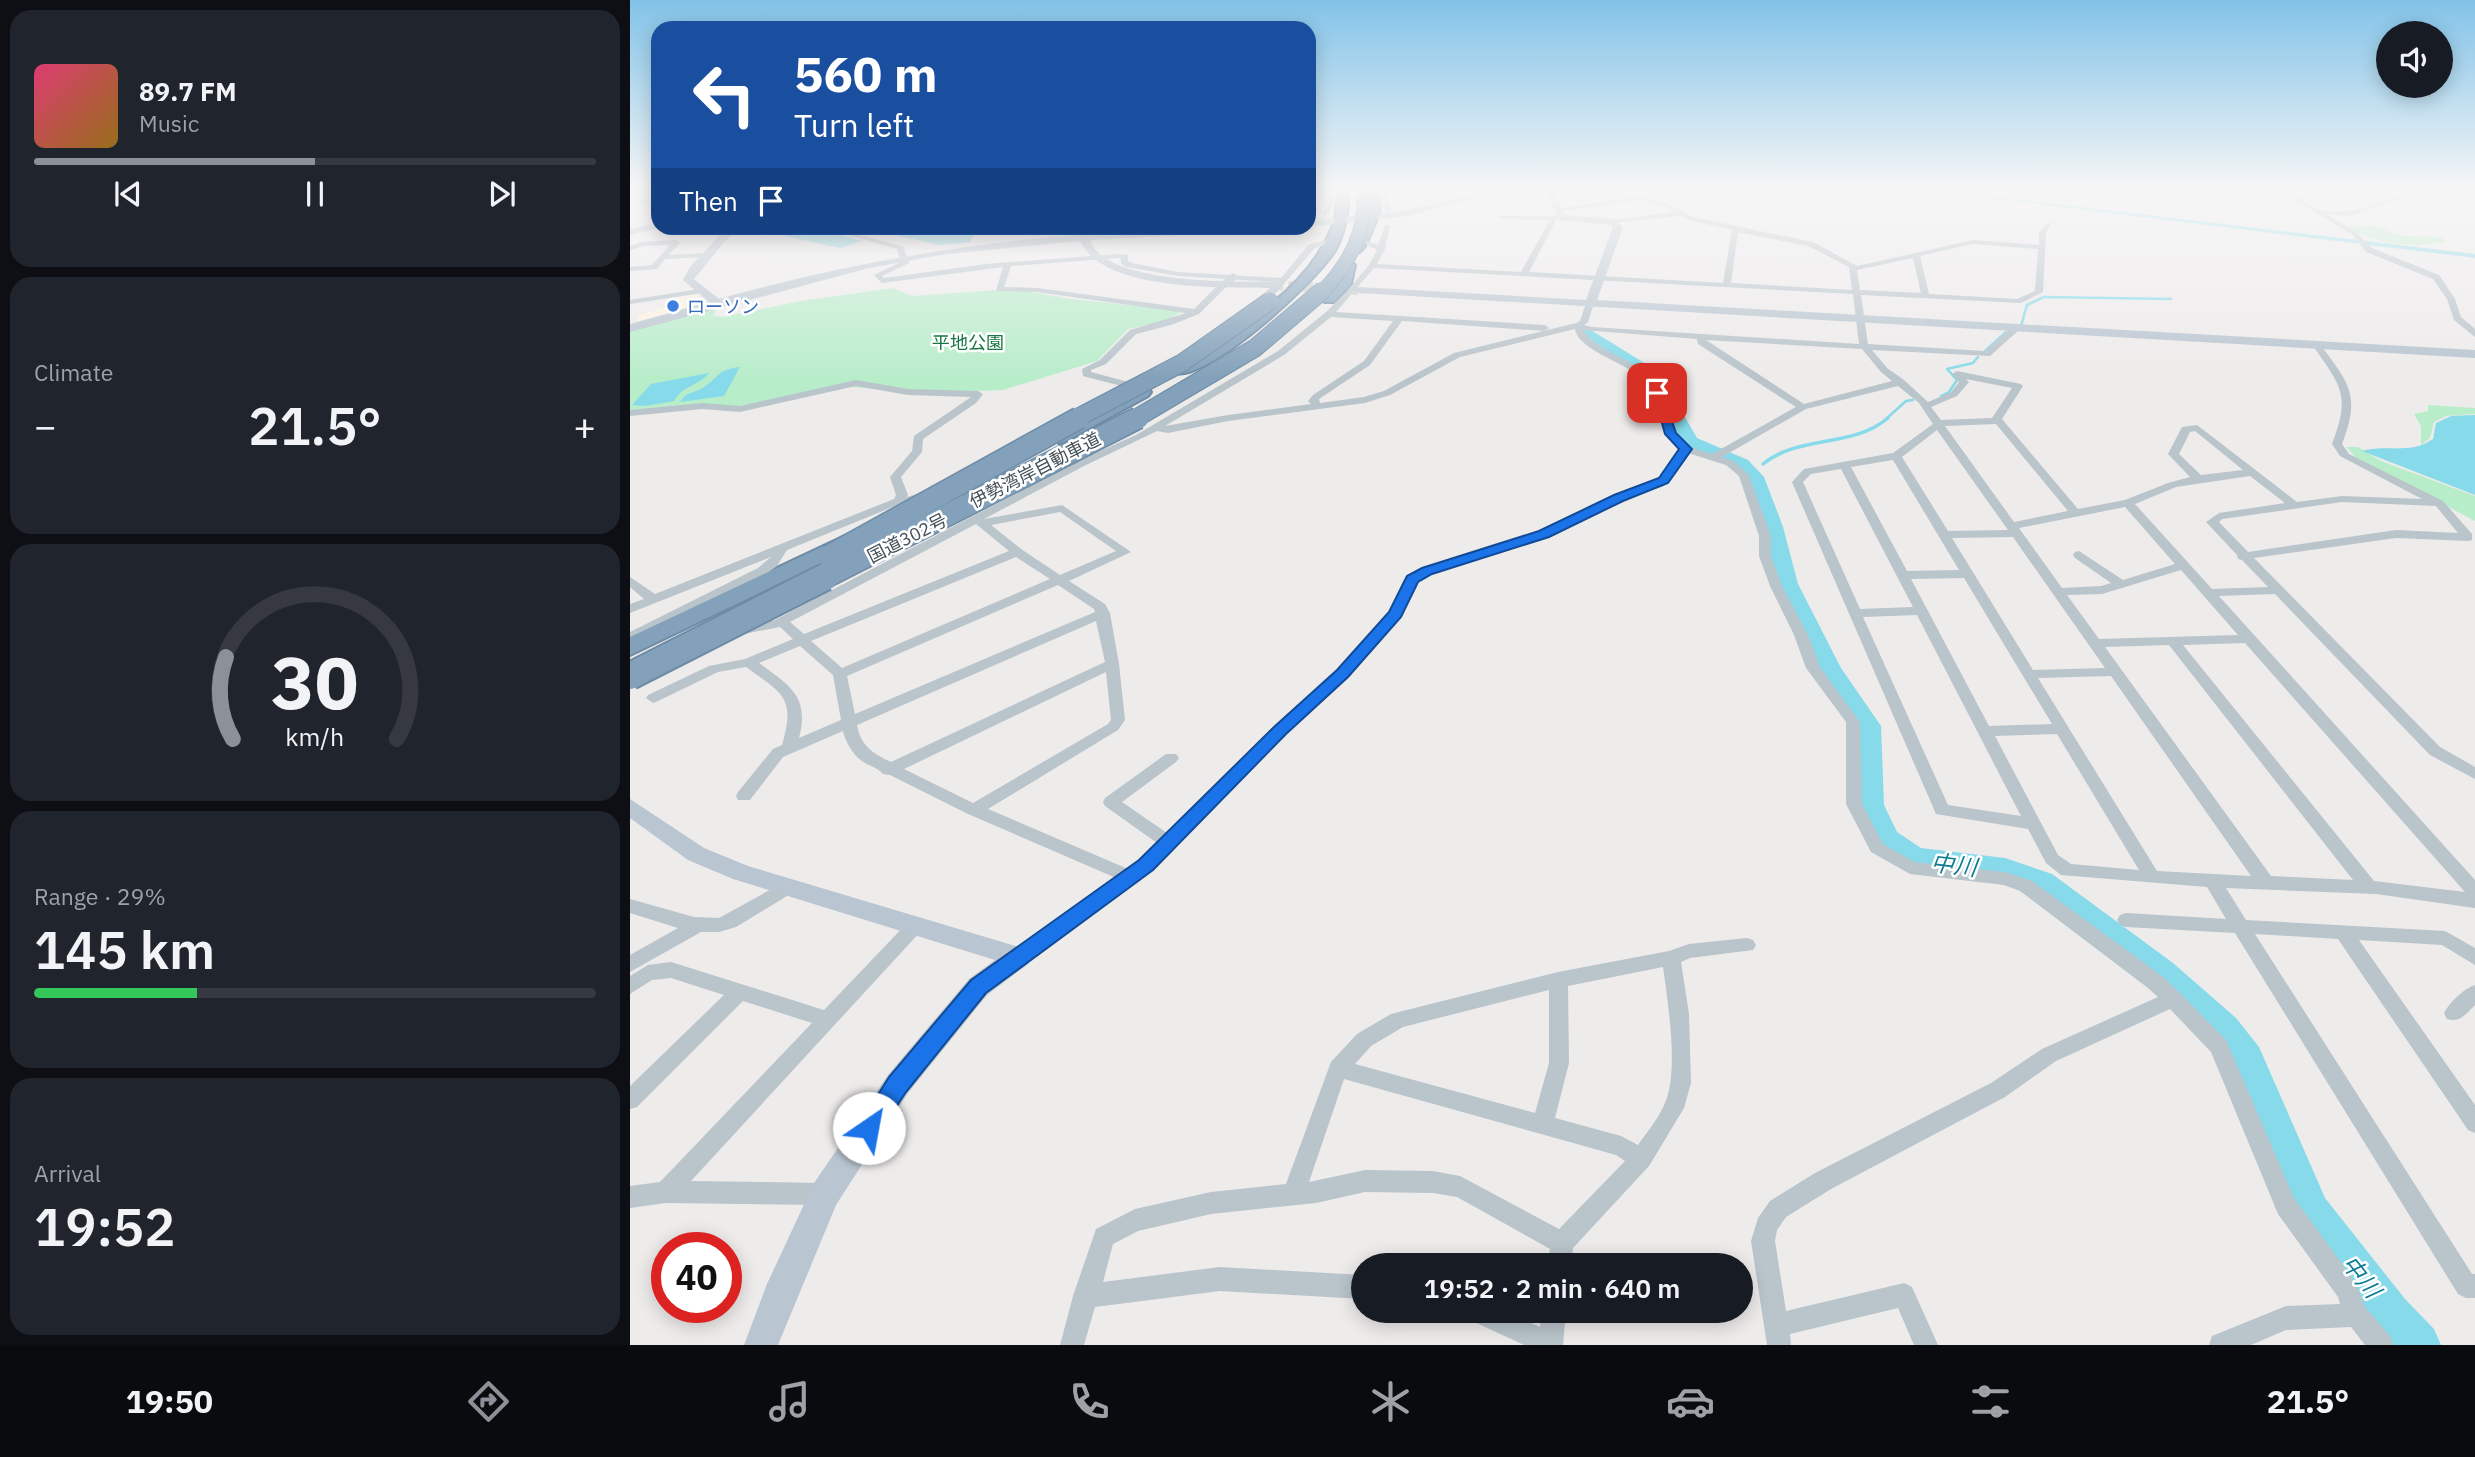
<!DOCTYPE html>
<meta charset="utf-8">
<style>
body{margin:0;font-family:"IBM Plex Sans","Noto Sans JP",sans-serif;background:#20242c;color:#f1f3f6;height:100vh;display:flex;flex-direction:column;font-size:26px;white-space:nowrap}
*{box-sizing:border-box;margin:0}
p{font-size:23px;color:#9ea1a6}
.icon{flex:none;width:38px;height:38px;fill:none;stroke:currentColor;stroke-width:2;stroke-linecap:round;stroke-linejoin:round}
.map{position:relative;flex:1;overflow:hidden}
.side{display:flex;flex-direction:column;gap:10px;padding:10px;background:#0d0f14;width:630px}
.side>*{flex:none}
.top-card{position:absolute;left:21px;top:21px;width:665px;height:214px;border-radius:21px;box-shadow:0 4px 18px #0003;background:#1a4fa0;color:#fff;overflow:hidden}
.fabs{position:absolute;left:1746px;top:21px;display:grid;gap:14px}
.fabs a{display:grid;place-items:center;width:77px;height:77px;border-radius:50%;background:#171b24;box-shadow:0 4px 18px #0003;font-size:35px}
.speed{position:absolute;left:21px;top:1232px;display:flex;gap:14px;font-size:35px;font-weight:700;text-align:center}
.speed>*{display:grid;place-content:center;width:91px;height:91px;border-radius:50%;background:#171b24;box-shadow:0 4px 18px #0003;line-height:1}
.speed .limit{border:10px solid #d22;background:#fff;color:#111}
.pin{position:absolute;display:grid;place-items:center;width:60px;height:60px;color:#fff;margin:-30px;border-radius:14px;box-shadow:0 4px 10px #0006}
.me{position:absolute;width:77px;margin:-38px;rotate:33deg;stroke-linejoin:round;filter:drop-shadow(0 0 5px #0008)}
.turn{display:flex;align-items:center;gap:24px;height:147px;padding:0 28px;font-size:32px}
.turn .icon{width:91px;height:91px;stroke-width:2.5}
.turn b{display:block;font-size:49px;line-height:60px}
.then{display:flex;align-items:center;height:66px;padding:0 28px;background:#0003;gap:14px;font-size:26px}
.big{font-size:52px;font-weight:600;line-height:1.1}
.side .tile{flex:1;display:flex;flex-direction:column;justify-content:center;gap:10px;min-width:0;padding:0 24px;border-radius:21px;background:#20242c}
.side .dial{align-items:center;gap:0}
.dial svg{height:182px;overflow:visible;fill:none;stroke:#363941;stroke-width:7;stroke-linecap:round;text-anchor:middle}
.dial text{fill:#f1f3f6;stroke:none}
.song{display:flex;align-items:center;gap:21px}
.cover{width:84px;height:84px;border-radius:10px;background:linear-gradient(135deg,hsl(340 70% 55%),hsl(40 70% 35%))}
.played{height:7px;border-radius:4px;background:linear-gradient(90deg,#8c9099 50%,#363941 50%)}
.keys{display:flex;justify-content:space-around;direction:ltr}
.heat{display:flex;justify-content:space-between;align-items:center;font-size:38px;direction:ltr}
.charge{height:10px;border-radius:5px;background:linear-gradient(90deg,#34c759 29%,#363941 0)}
.trip{position:absolute;left:721px;top:1253px;width:402px;height:70px;border-radius:35px;background:#171b24;box-shadow:0 4px 18px #0003;font-weight:600;line-height:70px;text-align:center}
.tab-bar{display:flex;height:112px;justify-content:space-around;align-items:center;background:#090b0e;color:#9ea1a6}
.tab-bar .icon{width:49px;height:49px}
.tab-bar .active{color:#8c9099}
.tab-bar b{font-size:32px;color:#f1f3f6}
main{display:flex;flex:1;min-height:0}
.map>svg:first-child{display:block}
.commercial{fill:#fbf2e2}
.green{fill:#b8edca}
.water{fill:#86dae9}
.lines{fill:none;stroke-linecap:round;stroke-linejoin:round}
.stream-far1{stroke:#86dae9;stroke-width:2.5}
.stream{stroke:#86dae9;stroke-width:3.5}
.canal{fill:#86dae9;fill-rule:evenodd}
.river{fill:#86dae9;fill-rule:evenodd}
.secondary-tunnel{stroke:#ccccce;stroke-width:10;stroke-dasharray:10 5;stroke-linecap:butt}
.highway-casing{stroke:#6e8ca6;stroke-width:4}
.street{fill:#b9c4cb;fill-rule:evenodd}
.secondary{fill:#b9c5d0;fill-rule:evenodd}
.highway{fill:#83a1ba;fill-rule:evenodd}
.highway-bridge-far3-casing{stroke:#6e8ca6;stroke-width:15;stroke-linecap:butt}
.highway-bridge-far2-casing{stroke:#6e8ca6;stroke-width:19;stroke-linecap:butt}
.highway-bridge-far1-casing{stroke:#6e8ca6;stroke-width:24;stroke-linecap:butt}
.highway-bridge-casing{stroke:#6e8ca6;stroke-width:30;stroke-linecap:butt}
.street-bridge{stroke:#b9c4cb;stroke-width:7}
.highway-bridge-far3{stroke:#83a1ba;stroke-width:13}
.highway-bridge-far2{stroke:#83a1ba;stroke-width:17}
.highway-bridge-far1{stroke:#83a1ba;stroke-width:21}
.highway-bridge{stroke:#83a1ba;stroke-width:26}
.route{fill:#1a73e8;stroke:#114b97;stroke-width:2}
.shop-dot{fill:#3f7fe0;stroke:#fff;stroke-width:2.5}
.labels{text-anchor:middle;dominant-baseline:central;stroke-width:5;stroke-linejoin:round;paint-order:stroke}
.far-shop-label{font-size:18px;fill:#366cbe;stroke:#fff;text-anchor:start}
.far-park-label{font-size:18px;fill:#187642;stroke:#fff}
.far-street-label{font-size:18px;fill:#445058;stroke:#fff}
.water-label{font-size:23px;font-style:italic;fill:#0e7e93;stroke:#fff}
</style>
<main>
<section class="side">
<div class="tile">
<div class="song"><i class="cover"></i><div><b>89.7 FM</b><p>Music</p></div></div>
<div class="played"></div>
<div class="keys"><svg class="icon" aria-label="previous" viewBox="0 0 24 24"><path d="M18 5L8 12l10 7zM5 5v14"/></svg><svg class="icon" aria-label="pause" viewBox="0 0 24 24"><path d="M8 5v14M16 5v14"/></svg><svg class="icon" aria-label="next" viewBox="0 0 24 24"><path d="M6 5l10 7-10 7zM19 5v14"/></svg></div>
</div>
<div class="tile"><p>Climate</p>
<div class="heat"><a>−</a><b class="big">21.5°</b><a>+</a></div>
</div>
<div class="tile dial"><svg viewBox="0 0 100 80">
<path d="M14 69A42 42 0 1 1 86 69"/>
<path d="M14 69A42 42 0 0 1 11 33" stroke="#8c9099"/>
<text x="50" y="56" font-size="32" font-weight="700">30</text>
<text x="50" y="72" font-size="11">km/h</text>
</svg></div>
<div class="tile"><p>Range · 29%</p><b class="big">145 km</b><div class="charge"></div></div>
<div class="tile"><p>Arrival</p><b class="big">19:52</b></div>
</section>
<div class="map">
<svg width="1845" height="1345" viewBox="0 0 1845 1345">
<rect width="100%" height="100%" fill="#eeebeb"/>
<path class="commercial" d="M62 294 78 303 7 324 9 315 35 307 33 302Z"/>
<g class="green">
<path d="M1747 226 1772 236 1810 237 1817 241C1784 249 1745 244 1716 227Z"/>
<path d="M263 288 282 296 383 289 441 299 554 311 534 321 498 329 467 361 373 390 298 393 210 386 99 408 0 411V331L87 307 83 316 93 317 171 301Z"/>
<path d="M1798 405 1845 408V414L1816 416 1804 422 1800 438 1791 445V426L1784 414 1798 411Z"/>
<path d="M1717 447H1728L1751 461 1845 496V521L1725 457Z"/>
</g>
<g class="water">
<path d="M152 228H188L232 241 210 248 137 232Z"/>
<path d="M296 228H385L345 233 340 242 310 245 260 234 268 230Z"/>
<path d="M110 367 94 396 50 402C58 390 64 394 74 387 91 376 86 370 110 367Z"/>
<path d="M79 373C69 386 53 385 44 401L15 406 2 405 21 384Z"/>
<path d="M1845 415V495L1732 451C1757 444 1781 455 1803 439L1806 423 1821 416Z"/>
</g>
<g class="lines">
<g class="stream-far1">
<path d="M1391 326 1397 305 1414 297 1541 299"/>
<path d="M1355 351 1376 332"/>
<path d="M1311 396 1319 392 1327 380 1317 369 1343 363 1348 357"/>
<path d="M1256 419 1276 401 1283 400"/>
</g>
<path class="stream" d="M1133 464C1170 434 1221 449 1258 418"/>
<path class="canal" d="M1291 190H1310L1845 254V258Z"/>
<path class="river" d="M956 327 1029 372 1067 438 1118 460 1134 477 1153 527 1168 584 1211 668 1251 726 1254 805 1267 832 1291 848 1375 858 1422 874 1543 963 1606 1018 1629 1047 1695 1198 1775 1299 1804 1329 1811 1345H1756L1743 1331 1665 1228 1601 1068 1580 1040 1519 983 1400 892 1372 882 1291 872 1266 864 1244 847 1224 805 1223 726 1185 669 1144 584 1131 527 1114 479 1104 468 1053 446 1016 379 950 335V329Z"/>
<path class="secondary-tunnel" d="M643 285 729 290"/>
<defs>
<g id="highway">
<path d="M707 190H719C718 210 716 229 707 247 691 278 578 381 546 373L543 369 546 365C605 331 680 291 704 222 707 212 706 200 707 190Z"/>
<path d="M736 190H748L750 215C741 225 739 249 727 253L720 249 732 219 738 214Z"/>
<path d="M718 261 725 265 721 284 705 302H695L692 299 707 283 711 265Z"/>
<path d="M512 387 518 388 521 392 518 396 436 441 429 443 419 437Z"/>
<path d="M219 534 227 536 230 541 227 546 0 655V637Z"/>
</g>
</defs>
<use href="#highway" class="highway-casing"/>
<g class="street">
<path d="M754 190H760L757 194 761 210 758 212 755 210 751 194Z"/>
<path d="M1648 190C1662 189 1673 203 1686 208 1717 221 1756 199 1786 190H1794L1719 216 1696 214 1727 233 1742 248 1809 275 1825 299 1831 317 1845 329V337L1824 320 1817 299 1803 279 1736 252 1723 235Z"/>
<path d="M698 191H702L706 201 696 216 693 214 700 201Z"/>
<path d="M1009 196 1037 204 1063 217 1183 242 1227 266 1343 240 1409 245V232L1418 223H1422L1416 232 1413 292 1391 303 1231 295 1238 344 1355 351 1383 326H1389V330L1360 356 1242 350 1257 368 1274 380 1298 402 1321 392 1329 382 1322 374 1327 371 1391 384 1393 386 1372 419 1448 509 1495 500 1538 483 1560 477 1538 454 1552 427 1567 425 1667 502 1712 496 1792 499 1710 456 1702 444C1721 395 1711 386 1683 346L1690 344C1719 384 1731 394 1712 444L1719 454 1813 501 1842 534V540L1838 541 1766 538 1624 558 1810 747 1845 767V779L1800 755 1645 594 1589 596 1845 880V908L1746 894 1596 888 1616 920 1815 931 1845 948V965L1812 945 1729 940 1845 1105V1133L1838 1130 1708 939 1625 934 1842 1274H1845V1298H1836L1828 1294 1605 933 1496 927 1490 925 1487 920 1490 915 1496 913 1596 919 1577 887 1431 875 1416 863 1398 829 1306 814 1162 482 1174 469 1263 453 1303 424 1289 403 1268 386 1176 409 1092 457 1104 461 1119 475 1141 536V556L1152 586 1178 635 1190 667 1230 722 1232 804 1253 844 1284 862 1375 872 1402 881 1532 976 1550 993 1596 1040 1664 1198 1725 1282 1735 1307 1760 1336 1763 1345H1735L1721 1327 1656 1330 1621 1345H1579L1582 1336 1656 1306 1710 1304 1708 1297 1648 1214 1581 1052 1540 1009 1426 1061 1375 1097 1201 1189 1156 1217 1147 1230 1145 1241 1156 1311 1274 1283 1282 1287 1308 1345H1284L1268 1308 1160 1334 1161 1345H1137L1121 1241 1128 1218 1140 1201 1185 1173 1361 1083 1412 1049 1528 997 1518 988 1390 891 1374 885 1280 874 1241 852 1216 804V722L1176 668 1164 635 1140 586 1129 556V536L1109 476 1096 465 1058 453 1034 486 992 500 918 537 801 574 783 586 771 617 718 677 656 733 545 847 507 882 396 962 389 965 382 962 380 957 382 952 486 878 338 814 260 775 253 774C247 767 239 766 232 761 223 755 215 741 213 731L153 757 120 800H108L106 796 108 792 143 749 152 745C166 697 153 694 116 667L88 672 28 701 23 703 16 698 18 695 79 666 115 659 163 639 150 627 103 636 96 632 98 629 145 620 446 462 506 435 648 351 696 312 717 291 739 265 747 250 727 240 731 238 748 245 755 225 760 226 755 249 747 264 891 272 920 220 870 219 868 216H932L935 218 926 220 899 272 1093 283 1102 230 1059 220 1050 216 981 223 983 220 1044 212 1033 206 1009 200 926 212 923 210ZM1108 232 1178 246 1219 267 1222 290 1101 283ZM1343 244 1408 249 1405 291 1387 299 1299 294 1290 256ZM1283 258 1291 293 1230 290 1227 270ZM744 268 1223 294 1229 344 962 327 954 325 958 322 964 303 960 301 956 303 950 321 946 323 824 353 754 391 734 397 690 403 689 399 740 365 772 321 915 331 919 328 915 325 706 312ZM701 317 763 321 734 361 683 395 678 401 681 404 598 415 535 426 654 355ZM945 329C947 348 991 362 1006 374 1029 393 1028 429 1050 449L1026 482 984 496 910 531 793 568 773 581 760 613 708 671 646 727 537 833 492 802 546 762 549 758 546 754H536L475 798 473 802 475 806 527 843 498 869 358 809 488 730 495 720 489 664 480 613 475 604 439 581 501 552 432 505 354 519 454 466 527 431 538 433 598 421 735 403 760 395 830 357ZM953 330 1067 339 1068 344 1166 407 1082 454C1076 452 1068 450 1061 447 1038 436 1039 400 1024 381 1005 358 970 354 953 330ZM1076 340 1232 349 1251 372 1262 381 1174 404ZM1336 379 1382 388 1362 418 1311 420 1301 407 1327 396 1339 382ZM1366 424 1438 511 1384 522 1315 426ZM1307 430 1378 530 1318 531 1272 457ZM1565 431 1613 470 1571 475 1549 454 1560 432ZM1263 460 1329 570 1277 571 1221 467ZM1211 469 1283 607 1230 609 1173 482 1181 474ZM1620 476 1655 503 1589 513 1576 522 1607 555 1608 559 1612 560 1638 587 1582 589 1505 504 1546 487ZM1712 502 1806 506 1828 533 1766 530 1618 552 1589 522 1592 519ZM1495 507 1545 564 1493 580 1449 551 1445 552 1443 555 1445 558 1481 583 1471 586 1432 588 1389 528ZM430 512 486 551 430 575 391 549 361 525ZM346 524 379 551 174 634 160 622ZM1383 537 1475 668 1403 670 1322 538ZM386 557 420 579 212 668 181 641ZM1551 570 1608 635 1469 639 1437 595 1472 594ZM1334 578 1422 724 1359 726 1281 579ZM428 585 464 609 465 612 225 714 217 676ZM1287 615 1391 816 1318 805 1233 617ZM466 621 475 662 261 762C242 753 231 746 227 725ZM1615 643 1835 892 1744 881 1553 645ZM1539 645 1723 880 1641 876 1475 647ZM170 646 203 675 211 720 169 738C180 696 159 685 129 663ZM476 672 481 720 478 724 343 803 274 769ZM1481 676 1621 876 1527 871 1408 678ZM1427 734 1509 870 1441 864 1428 855 1365 736Z"/>
<path d="M193 228H202L273 246 279 263 252 276 254 278 356 264 488 254 498 255V261L502 263 548 272 651 278 679 244 703 239 707 241 685 248 646 293 627 306 623 304 624 302 647 282 548 276 497 267 491 264V259L488 258 381 266 374 287 407 288 564 309 589 284H595V288L569 314 541 325 506 334 476 364 461 370V372L502 383 504 385 499 388 453 376 452 369 470 360 500 330 556 313 407 292 366 291 373 267 252 283 244 275 271 262 267 249Z"/>
<path d="M46 240 50 242 39 255 77 253 81 255 77 257 35 259 27 269 0 271V267L22 265 40 245 12 246 0 251V246L11 242Z"/>
<path d="M69 289H72V293L0 304V300Z"/>
<path d="M226 380 278 389 348 391 353 394 346 403 293 439 292 452 271 477 278 495 276 497 295 492 301 495C292 503 281 504 270 504L157 550 147 566 136 574 0 641V632L128 568 141 557 0 613V604L14 599 0 587V577L25 594 264 499 266 495 260 477 282 451 284 436 341 397 278 395 226 386 110 412 72 409 0 416V410L72 403 110 406Z"/>
<path d="M156 881 162 883 165 888 162 893 106 927 89 932H71L0 972V955L48 928 0 913V899L64 917 89 918Z"/>
<path d="M285 919 291 921 294 926 291 931 61 1181 195 1183 203 1186 206 1194 203 1202 195 1205 36 1203 0 1208V1186L30 1182 182 1023 113 1001 7 1107 0 1109V1086L94 995 41 978 22 980 0 994V976L18 965 41 962 194 1010 279 921Z"/>
<path d="M1117 938 1123 940 1126 945 1123 950 1060 958 1051 962 1059 1014 1061 1083 1054 1108 1019 1166 943 1248 941 1265H917L920 1249 827 1197 803 1193 735 1192 686 1203 581 1214 508 1231 483 1244 473 1282 590 1267 733 1275V1299L590 1291 465 1307 454 1345H430L443 1296 466 1229 505 1209 581 1192 656 1184 701 1062 727 1034 761 1014 928 972 1039 951 1059 944ZM1033 967C1038 1003 1049 1071 1035 1103 1029 1118 1017 1132 1008 1145L991 1136 925 1118 939 1063 938 986ZM919 990V1063L905 1113 725 1064 741 1046 773 1027ZM714 1079 986 1155 995 1161 929 1229 830 1176 803 1171 735 1170 679 1182Z"/>
<path d="M1845 985V1005C1836 1014 1830 1023 1817 1019L1814 1013C1820 1002 1833 989 1845 985Z"/>
<path d="M837 1311H875L910 1327 912 1311H936L933 1345H894L840 1320Z"/>
</g>
<g class="secondary">
<path d="M13 190H21L20 199 28 204V211L12 202Z"/>
<path d="M862 190H875L778 216 679 227V221L778 210Z"/>
<path d="M915 190H923L935 215 983 219 993 227 967 300 1845 350V358L729 293 724 290 729 287 956 300 983 227 980 225 929 220Z"/>
<path d="M28 222 29 228 0 235V229Z"/>
<path d="M89 228H98L102 233 64 279 89 299C208 266 326 244 449 235L448 228H456L459 234 632 228 628 231 460 240C475 285 604 281 643 282L648 285 643 288C593 287 473 292 450 241L317 254 239 268 0 332V324L79 302 53 280 60 267 92 233Z"/>
<path d="M0 799 74 848 118 866 389 947 398 950 402 957 398 964 357 995 278 1093 206 1205 148 1345H114L137 1284 184 1183 258 1075 339 979 365 960 103 879 58 860 0 818Z"/>
</g>
<use href="#highway" class="highway"/>
<defs>
<path id="highway-bridge-far3" d="M692 292C720 263 737 231 734 190"/>
<g id="highway-bridge-far2">
<path d="M445 419 552 363 640 301"/>
<path d="M505 419 625 348 693 290"/>
</g>
<g id="highway-bridge-far1">
<path d="M199 556 449 418"/>
<path d="M192 579 508 418"/>
</g>
<path id="highway-bridge" d="M0 676 195 577"/>
</defs>
<use href="#highway-bridge-far3" class="highway-bridge-far3-casing"/>
<use href="#highway-bridge-far2" class="highway-bridge-far2-casing"/>
<use href="#highway-bridge-far1" class="highway-bridge-far1-casing"/>
<use href="#highway-bridge" class="highway-bridge-casing"/>
<path class="street-bridge" d="M592 286 603 277"/>
<use href="#highway-bridge-far3" class="highway-bridge-far3"/>
<use href="#highway-bridge-far2" class="highway-bridge-far2"/>
<use href="#highway-bridge-far1" class="highway-bridge-far1"/>
<use href="#highway-bridge" class="highway-bridge"/>
</g>
<linearGradient id="sky" x2="0" y2="1"><stop stop-color="#81c3e8"/><stop offset="0.5" stop-color="#f7f6f6"/><stop offset="1" stop-color="#f7f6f6" stop-opacity="0"/></linearGradient>
<rect width="1845" height="378" fill="url(#sky)"/>
<path class="route" d="M1023 390 1032 393 1046 433 1062 449 1038 483 993 501 919 537 802 574 788 582 771 617 718 677 656 734 523 870 356 993 276 1092 247 1136 239 1139 230 1136 227 1128 259 1077 341 980 509 860 644 727 707 670 759 612 777 576 792 568 909 531 984 495 1029 478 1049 449 1035 434Z"/>
<circle class="shop-dot" cx="43" cy="306" r="7"/>
<g class="labels">
<g class="far-shop-label">
<text x="57" y="306">ローソン</text>
</g>
<g class="far-park-label">
<text x="338" y="342">平地公園</text>
</g>
<g class="far-street-label">
<text transform="translate(405 470) rotate(-27)">伊勢湾岸自動車道</text>
<text transform="translate(277 538) rotate(-27)">国道302号</text>
</g>
<g class="water-label">
<text transform="translate(1324 864) rotate(7)">中川</text>
<text transform="translate(1732 1276) rotate(51)">中川</text>
</g>
</g>
</svg>
<div class="fabs">
<a><svg class="icon" aria-label="sound" viewBox="0 0 24 24"><path d="M4 9h4l5-4v14l-5-4H4zM17 9q2 3 0 6"/></svg></a>
</div>
<div class="speed"><div class="limit">40</div></div>
<div class="pin" style="left:1027px;top:393px;background:#d93025"><svg class="icon" aria-label="arrive" viewBox="0 0 24 24"><path d="M6 21V4h12l-3 4 3 4H6"/></svg></div>
<svg class="me" style="left:239px;top:1128px" viewBox="-20 -20 40 40"><circle r="19" fill="#fff"/><path d="M0-13L10 11 0 6-10 11z" fill="#1a73e8"/></svg>
<div class="trip">19:52 · 2 min · 640 m</div>
<div class="top-card">
<div class="turn"><svg class="icon" aria-label="left" viewBox="0 0 24 24"><path d="M17 20v-9H6M10 6l-5 5 5 5"/></svg><div><b>560 m</b>Turn left</div></div>
<div class="then">Then<svg class="icon" aria-label="arrive" viewBox="0 0 24 24"><path d="M6 21V4h12l-3 4 3 4H6"/></svg></div>
</div>
</div>
</main>
<nav class="tab-bar">
<b>19:50</b>
<svg class="icon active" aria-label="directions" viewBox="0 0 24 24"><path d="M12 3l9 9-9 9-9-9zM9 14v-3h6M13 9l2 2-2 2"/></svg>
<svg class="icon" aria-label="music" viewBox="0 0 24 24"><path d="M9 18V5l10-2v13"/><circle cx="6" cy="18" r="3"/><circle cx="16" cy="16" r="3"/></svg>
<svg class="icon" aria-label="phone" viewBox="0 0 24 24"><path d="M5 4h4l2 5-3 2q2 4 5 5l2-3 5 2v4C11 20 4 13 5 4z"/></svg>
<svg class="icon" aria-label="climate" viewBox="0 0 24 24"><path d="M12 3v18M4 7l16 10M4 17L20 7"/></svg>
<svg class="icon" aria-label="car" viewBox="0 0 24 24"><path d="M5 17H2v-5l4-1 3-4h7l3 4 3 1v5h-3M9 17h6M6 11h13"/><circle cx="7" cy="17" r="2"/><circle cx="17" cy="17" r="2"/></svg>
<svg class="icon" aria-label="filters" viewBox="0 0 24 24"><path d="M4 7h16M4 17h16"/><circle cx="9" cy="7" r="2"/><circle cx="15" cy="17" r="2"/></svg>
<b>21.5°</b>
</nav>
